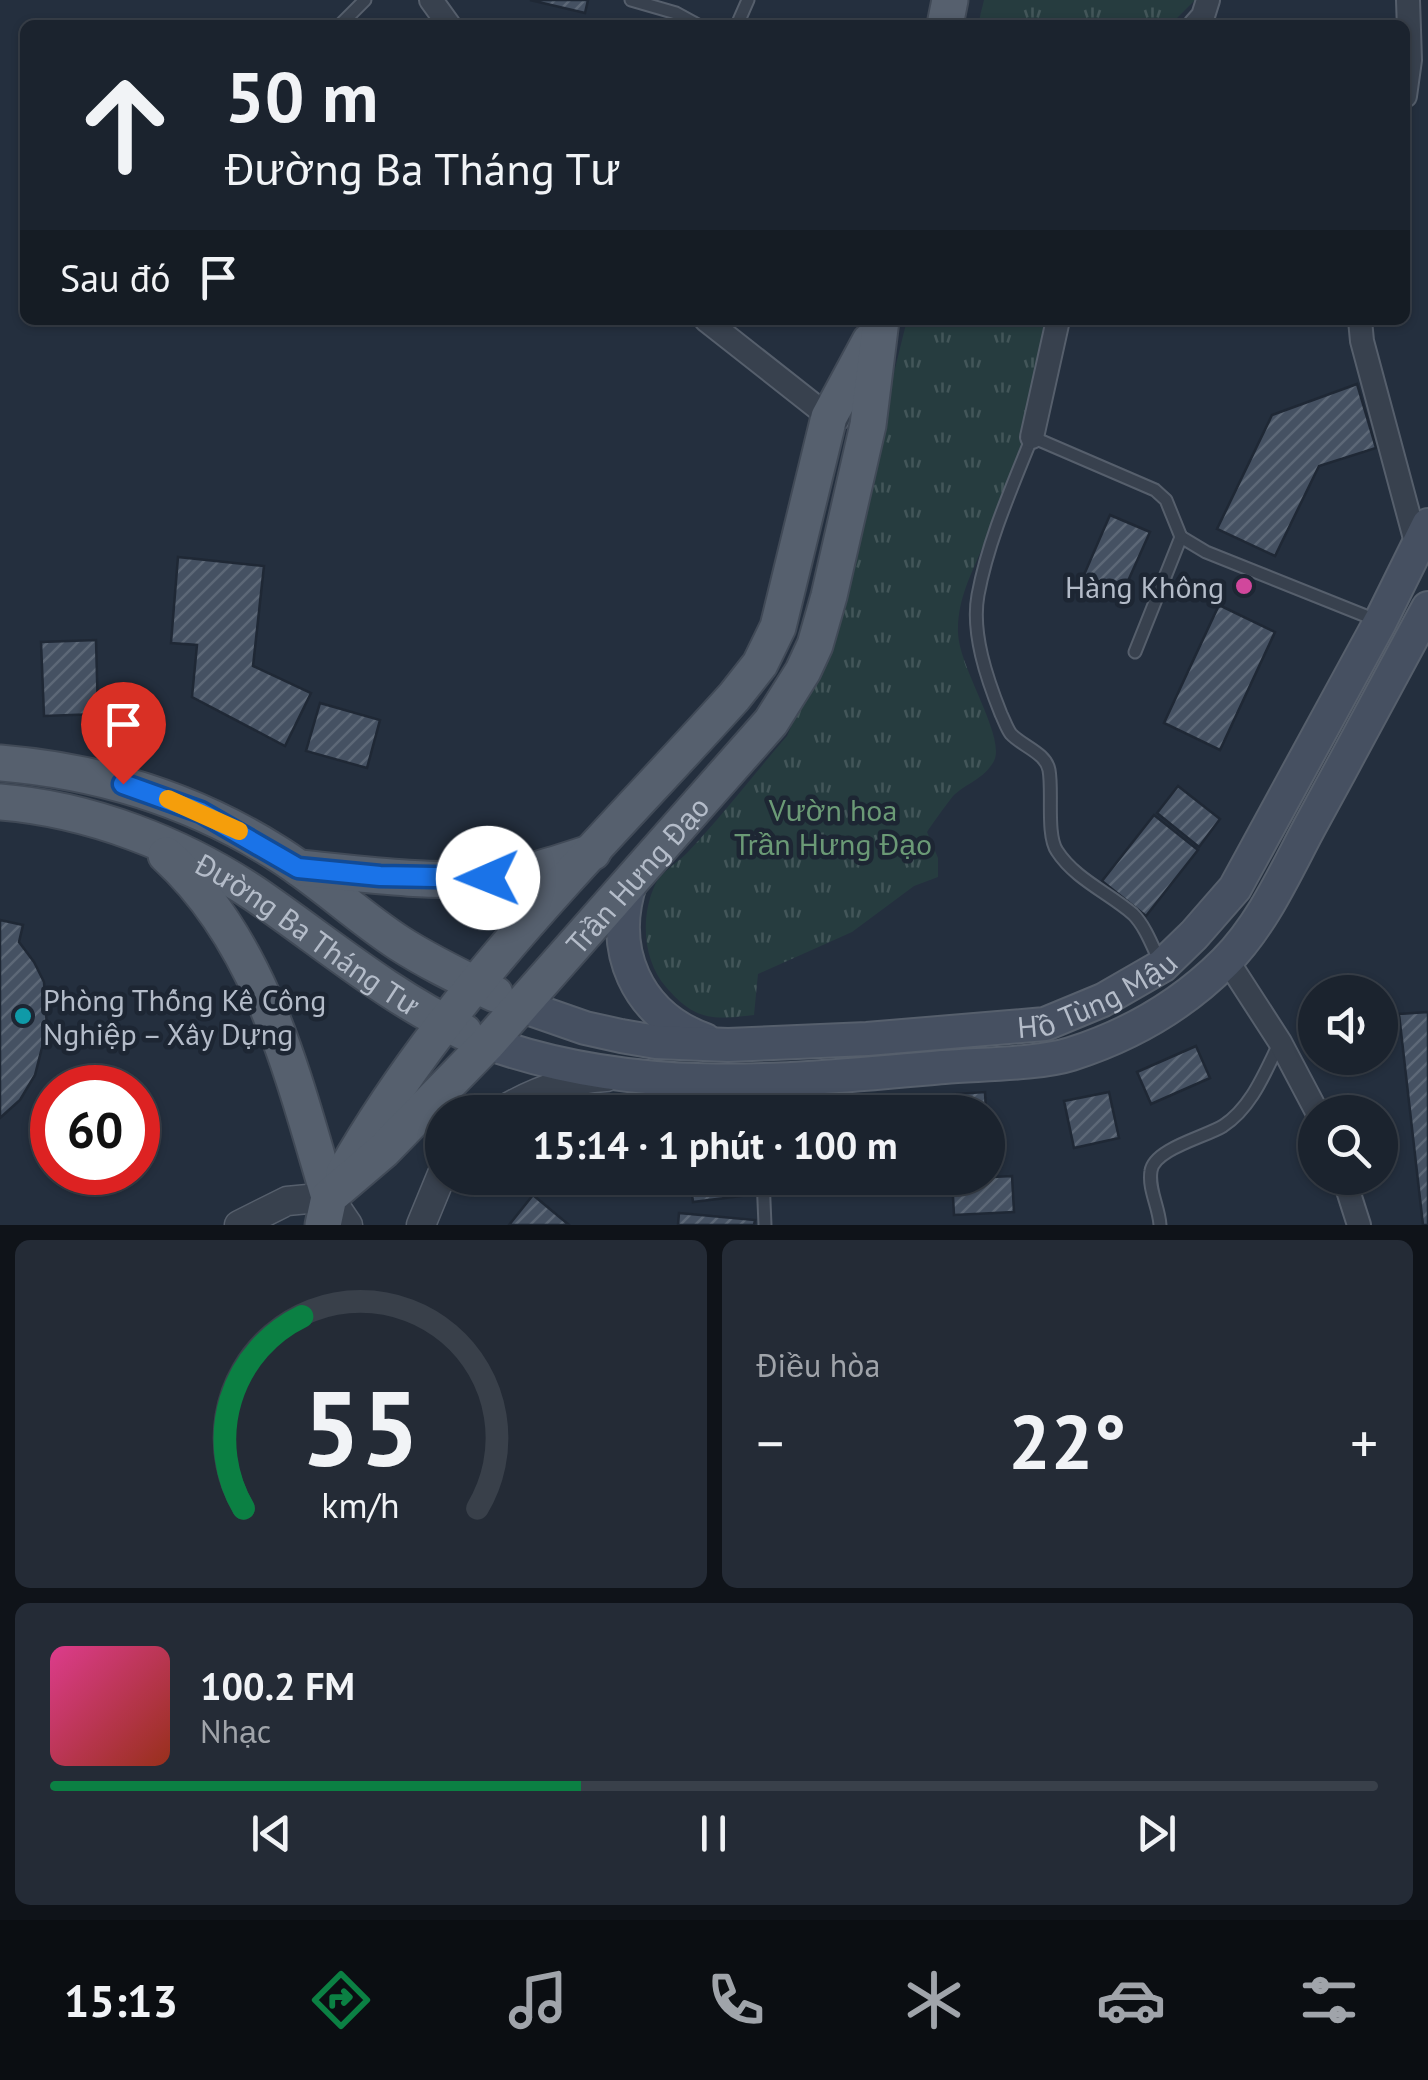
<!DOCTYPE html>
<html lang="vi">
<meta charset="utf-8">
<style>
body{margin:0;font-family:"PT Sans",sans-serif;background:#242b36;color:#f1f3f6;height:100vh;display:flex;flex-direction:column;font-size:38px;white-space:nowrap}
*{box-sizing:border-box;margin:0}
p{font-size:32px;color:#a0a4aa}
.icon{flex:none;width:55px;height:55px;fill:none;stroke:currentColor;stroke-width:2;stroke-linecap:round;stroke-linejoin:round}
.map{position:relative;height:1225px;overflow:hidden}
.drawer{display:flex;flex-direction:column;gap:15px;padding:15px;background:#0f1319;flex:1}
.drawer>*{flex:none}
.banner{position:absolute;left:20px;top:20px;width:1390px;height:305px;border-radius:15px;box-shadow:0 2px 8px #0004,0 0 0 2px #39404a;background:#1b232e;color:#f1f3f6;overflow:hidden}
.controls{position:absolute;left:1298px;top:975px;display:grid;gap:20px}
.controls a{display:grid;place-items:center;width:100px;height:100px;border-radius:50%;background:#1b232e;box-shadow:0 2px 8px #0004,0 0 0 2px #39404a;font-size:50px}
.speed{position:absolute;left:30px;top:1065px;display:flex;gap:20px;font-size:50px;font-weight:700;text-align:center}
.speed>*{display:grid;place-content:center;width:130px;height:130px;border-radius:50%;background:#1b232e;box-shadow:0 2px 8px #0004,0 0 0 2px #39404a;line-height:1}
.speed .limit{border:15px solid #d22;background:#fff;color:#111}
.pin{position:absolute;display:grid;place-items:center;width:85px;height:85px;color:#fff;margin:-102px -42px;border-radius:50% 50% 50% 0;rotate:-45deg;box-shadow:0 0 10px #0007}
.pin .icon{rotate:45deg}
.me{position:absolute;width:110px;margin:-55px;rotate:269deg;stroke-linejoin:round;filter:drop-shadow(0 0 8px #0008)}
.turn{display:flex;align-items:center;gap:35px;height:210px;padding:0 40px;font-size:45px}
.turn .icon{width:130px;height:130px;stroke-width:2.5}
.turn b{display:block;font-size:70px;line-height:85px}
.then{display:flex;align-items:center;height:95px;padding:0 40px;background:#0003;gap:20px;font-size:38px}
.big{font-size:75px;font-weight:600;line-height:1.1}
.drawer .tile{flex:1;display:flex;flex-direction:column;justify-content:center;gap:15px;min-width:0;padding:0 35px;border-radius:15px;background:#242b36}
.drawer .dial{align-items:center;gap:0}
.dial svg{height:260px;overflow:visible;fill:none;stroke:#39404a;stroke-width:7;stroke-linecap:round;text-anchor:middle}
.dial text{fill:#f1f3f6;stroke:none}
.song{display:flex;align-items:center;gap:30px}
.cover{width:120px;height:120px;border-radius:15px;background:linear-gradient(135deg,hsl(330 70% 55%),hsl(10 70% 35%))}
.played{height:10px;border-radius:5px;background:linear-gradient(90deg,#0b8043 40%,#39404a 40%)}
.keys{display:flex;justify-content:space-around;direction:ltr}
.heat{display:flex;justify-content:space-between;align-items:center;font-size:55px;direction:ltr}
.drawer .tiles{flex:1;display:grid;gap:15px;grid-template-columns:1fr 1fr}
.tile:last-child{grid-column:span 2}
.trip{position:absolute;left:425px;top:1095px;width:580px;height:100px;border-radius:50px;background:#1b232e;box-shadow:0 2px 8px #0004,0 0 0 2px #39404a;font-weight:600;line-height:100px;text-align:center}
.tabs{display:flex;height:160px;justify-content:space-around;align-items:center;background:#0b0e12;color:#a0a4aa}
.tabs .icon{width:70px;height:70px}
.tabs .on{color:#0b8043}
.tabs b{font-size:45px;color:#f1f3f6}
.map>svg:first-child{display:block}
.park{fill:url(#park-tufts)}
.building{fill:url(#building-hatch);stroke:#1f2835;stroke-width:2.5}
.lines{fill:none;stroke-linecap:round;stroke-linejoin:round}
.service-casing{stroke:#565f6c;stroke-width:15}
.minor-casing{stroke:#565f6c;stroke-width:26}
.tertiary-casing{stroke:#565f6c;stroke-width:31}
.secondary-casing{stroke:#565f6c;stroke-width:36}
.primary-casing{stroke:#414a57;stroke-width:39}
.service{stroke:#38414e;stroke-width:11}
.minor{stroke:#38414e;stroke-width:22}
.tertiary{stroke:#38414e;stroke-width:28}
.secondary{stroke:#465061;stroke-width:32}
.primary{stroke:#56606e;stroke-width:35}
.route-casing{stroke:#114b97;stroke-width:25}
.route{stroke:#1a73e8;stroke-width:18}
.slow{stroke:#f59e0b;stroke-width:18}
.hotel-dot{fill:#d1479c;stroke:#1d2633;stroke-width:4}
.culture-dot{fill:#0f9aa8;stroke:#1d2633;stroke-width:4}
.labels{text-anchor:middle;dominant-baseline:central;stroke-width:9;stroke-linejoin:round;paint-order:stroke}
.poi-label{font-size:30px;fill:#b4bcc9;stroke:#1d2633;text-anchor:end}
.park-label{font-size:30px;fill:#6b9a76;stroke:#1d2633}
.street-label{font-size:30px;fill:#b4bcc9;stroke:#1d2633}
</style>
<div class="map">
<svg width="1428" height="1225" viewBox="0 0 1428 1225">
<defs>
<pattern id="park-tufts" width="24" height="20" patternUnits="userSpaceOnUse" patternTransform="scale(2.5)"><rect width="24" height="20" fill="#263c3f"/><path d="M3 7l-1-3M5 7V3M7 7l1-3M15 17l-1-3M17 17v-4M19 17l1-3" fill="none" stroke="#435659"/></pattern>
<pattern id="building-hatch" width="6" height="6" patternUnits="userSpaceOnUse" patternTransform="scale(2.5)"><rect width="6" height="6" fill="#455162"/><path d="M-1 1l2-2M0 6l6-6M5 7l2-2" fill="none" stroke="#5d6877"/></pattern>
</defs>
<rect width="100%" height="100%" fill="#242f3e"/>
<g class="park">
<path d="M984 0H1195L1170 25H978Z"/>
<path d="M907 320H1049C1041 357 1036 396 1025 432 1013 470 997 509 983 546 971 575 957 600 958 633 959 668 1006 737 994 761 984 779 967 783 954 795 950 799 931 826 927 832L938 858V877L914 886 852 932 758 974 754 1015C713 1020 695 1021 666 987 643 961 640 917 655 885 660 873 677 863 687 853 722 816 754 774 787 736L826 646Z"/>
</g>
<g class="building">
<path d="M530 0H588L585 13Z"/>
<path d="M1357 384 1376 448 1319 466 1275 556 1217 529 1272 415Z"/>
<path d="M1110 515 1150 532 1119 601 1080 584Z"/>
<path d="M178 557 264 566 253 666 311 693 285 746 192 697 197 645 171 643Z"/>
<path d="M1219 605 1275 632 1220 750 1164 723Z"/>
<path d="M96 640 98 714 44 716 41 642Z"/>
<path d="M320 703 380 720 367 768 306 751Z"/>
<path d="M1178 786 1220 819 1199 847 1157 813Z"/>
<path d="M1154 815 1198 850 1146 916 1102 881Z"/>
<path d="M0 920 23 925 19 942 34 962 44 982 47 1028 35 1075 20 1100 0 1118Z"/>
<path d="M1428 1012V1225H1423L1399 1014Z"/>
<path d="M1196 1046 1210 1078 1151 1104 1137 1072Z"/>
<path d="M985 1092 986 1112H943L942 1095Z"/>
<path d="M1109 1092 1119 1138 1074 1148 1064 1101Z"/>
<path d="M907 1105 908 1112H861V1109Z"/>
<path d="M1012 1176 1014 1212 954 1215 952 1179Z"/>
<path d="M690 1178H747L749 1195 693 1202Z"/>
<path d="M533 1195 569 1225H509Z"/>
<path d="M679 1213 755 1220 754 1225H678Z"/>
</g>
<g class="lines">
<defs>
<g id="service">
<path d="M631 0 676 13 698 25"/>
<path d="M340 25 365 0"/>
<path d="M737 25 748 0"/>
<path d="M1135 652 1181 537 1206 552 1376 620"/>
<path d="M1159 960C1152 945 1145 926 1133 914 1109 893 1075 879 1057 851 1046 835 1053 791 1049 770 1046 753 1022 746 1011 734 1007 729 1004 720 1001 714 987 679 971 633 978 595 988 541 1012 487 1032 437L1155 490 1166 500 1181 537"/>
<path d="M758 1082 759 1112"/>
<path d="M763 1178 765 1225"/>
<path d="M1160 1225C1159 1207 1148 1189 1151 1171 1154 1149 1205 1137 1223 1126 1252 1107 1265 1072 1280 1042"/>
</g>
<g id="minor">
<path d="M431 0 449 25"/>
<path d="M1195 25 1203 16 1208 0"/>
<path d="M1405 96 1410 60 1408 0"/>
<path d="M706 320 829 417 838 419"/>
<path d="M1360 320 1362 341 1417 546"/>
<path d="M1032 437 1058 320"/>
<path d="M1227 960 1280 1042 1317 1112"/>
<path d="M1344 1178 1359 1225"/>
</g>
<g id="tertiary">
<path d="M500 1112C533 1092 567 1079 606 1077"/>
<path d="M239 1225 287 1201 329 1197 348 1225"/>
<path d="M421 1225 442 1174"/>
</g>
<g id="secondary">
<path d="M631 881C608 949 636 1015 705 1040"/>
<path id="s1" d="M519 1005 585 1028 621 1036 656 1042 728 1045 867 1039 1045 1024 1103 1000 1162 966 1194 935 1235 888 1380 622 1428 525"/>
<path d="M488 1043C640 1097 786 1081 944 1067 979 1064 1040 1064 1071 1054 1131 1035 1181 1006 1225 962 1262 925 1285 873 1309 828 1349 755 1388 682 1428 608"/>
</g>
<g id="primary">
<path d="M945 25 950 0"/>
<path d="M0 763C98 771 192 800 275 852 319 879 356 915 399 943 430 963 462 978 495 994"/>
<path id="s2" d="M0 802C89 809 182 845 255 894 325 942 388 996 464 1032"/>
<path d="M166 855C262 943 293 1076 329 1197"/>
<path d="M299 868C361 874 425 883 487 878 524 876 558 863 593 852"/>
<path d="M344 1173C446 993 597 849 734 697L760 664 778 627 829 417 870 341"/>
<path id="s3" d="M323 1225 329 1197 383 1151 488 1043 771 722 803 671 815 645 829 596 868 425 881 320"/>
</g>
</defs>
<use href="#service" class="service-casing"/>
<use href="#minor" class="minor-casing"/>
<use href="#tertiary" class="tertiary-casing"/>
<use href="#secondary" class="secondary-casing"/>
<use href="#primary" class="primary-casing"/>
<use href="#service" class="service"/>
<use href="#minor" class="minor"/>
<use href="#tertiary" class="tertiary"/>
<use href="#secondary" class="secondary"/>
<use href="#primary" class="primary"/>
</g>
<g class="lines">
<defs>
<path id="route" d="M123 784 201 812 298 868 380 876 488 878"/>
</defs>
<use href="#route" class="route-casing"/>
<use href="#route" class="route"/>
<path class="slow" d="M168 799 239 831"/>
</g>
<circle class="hotel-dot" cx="1244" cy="586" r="10"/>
<circle class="culture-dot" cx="23" cy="1016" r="10"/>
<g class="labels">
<g class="poi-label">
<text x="1224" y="586">Hàng Không</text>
<text x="43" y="999" text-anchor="start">Phòng Thống Kê Công<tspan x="43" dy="34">Nghiệp – Xây Dựng</tspan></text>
</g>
<g class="park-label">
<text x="833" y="809">Vườn hoa<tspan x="833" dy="34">Trần Hưng Đạo</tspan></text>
</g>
<g class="street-label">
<text stroke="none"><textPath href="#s3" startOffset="475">Trần Hưng Đạo</textPath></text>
<text stroke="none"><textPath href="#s2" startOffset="340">Đường Ba Tháng Tư</textPath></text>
<text stroke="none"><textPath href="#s1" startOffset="590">Hồ Tùng Mậu</textPath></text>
</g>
</g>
</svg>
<div class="controls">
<a><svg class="icon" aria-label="sound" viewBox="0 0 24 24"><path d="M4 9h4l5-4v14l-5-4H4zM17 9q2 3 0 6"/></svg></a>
<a><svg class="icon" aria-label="search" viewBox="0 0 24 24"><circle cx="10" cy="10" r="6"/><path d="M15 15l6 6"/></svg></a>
</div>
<div class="speed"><div class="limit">60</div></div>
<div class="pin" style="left:123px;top:784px;background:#d93025"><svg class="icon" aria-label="arrive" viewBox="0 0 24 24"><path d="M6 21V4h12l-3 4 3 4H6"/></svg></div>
<svg class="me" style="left:488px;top:878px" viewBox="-20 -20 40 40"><circle r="19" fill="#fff"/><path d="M0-13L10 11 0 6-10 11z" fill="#1a73e8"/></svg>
<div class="trip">15:14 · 1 phút · 100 m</div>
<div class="banner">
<div class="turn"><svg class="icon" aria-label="ahead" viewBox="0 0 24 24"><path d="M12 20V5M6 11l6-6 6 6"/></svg><div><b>50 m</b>Đường Ba Tháng Tư</div></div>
<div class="then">Sau đó<svg class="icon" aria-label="arrive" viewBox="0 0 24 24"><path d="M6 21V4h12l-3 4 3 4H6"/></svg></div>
</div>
</div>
<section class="drawer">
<div class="tiles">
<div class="tile dial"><svg viewBox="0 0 100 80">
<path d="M14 69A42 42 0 1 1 86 69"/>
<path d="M14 69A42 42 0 0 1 32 10" stroke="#0b8043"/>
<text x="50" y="56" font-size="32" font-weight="700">55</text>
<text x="50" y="72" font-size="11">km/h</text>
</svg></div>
<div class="tile"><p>Điều hòa</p>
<div class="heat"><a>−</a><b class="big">22°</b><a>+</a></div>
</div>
<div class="tile">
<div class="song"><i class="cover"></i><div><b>100.2 FM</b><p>Nhạc</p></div></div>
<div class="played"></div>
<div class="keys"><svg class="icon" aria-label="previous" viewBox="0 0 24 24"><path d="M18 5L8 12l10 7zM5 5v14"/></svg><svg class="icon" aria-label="pause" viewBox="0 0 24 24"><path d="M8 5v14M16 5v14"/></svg><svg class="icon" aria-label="next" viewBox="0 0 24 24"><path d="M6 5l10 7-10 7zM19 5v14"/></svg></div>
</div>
</div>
</section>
<nav class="tabs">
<b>15:13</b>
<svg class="icon on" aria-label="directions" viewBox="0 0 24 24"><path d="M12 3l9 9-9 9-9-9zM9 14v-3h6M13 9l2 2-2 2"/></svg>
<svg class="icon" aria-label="music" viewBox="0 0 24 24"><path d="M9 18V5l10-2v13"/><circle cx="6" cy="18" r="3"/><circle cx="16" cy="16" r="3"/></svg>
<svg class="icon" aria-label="phone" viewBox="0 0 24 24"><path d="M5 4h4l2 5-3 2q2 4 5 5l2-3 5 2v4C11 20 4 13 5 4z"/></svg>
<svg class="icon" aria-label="climate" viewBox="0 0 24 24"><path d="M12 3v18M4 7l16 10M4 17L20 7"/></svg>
<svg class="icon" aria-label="car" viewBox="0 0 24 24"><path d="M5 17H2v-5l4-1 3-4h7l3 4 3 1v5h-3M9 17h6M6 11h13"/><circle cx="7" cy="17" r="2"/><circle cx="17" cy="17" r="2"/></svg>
<svg class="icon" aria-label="filters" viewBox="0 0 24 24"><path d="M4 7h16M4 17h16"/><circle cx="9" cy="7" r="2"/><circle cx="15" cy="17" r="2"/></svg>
</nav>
